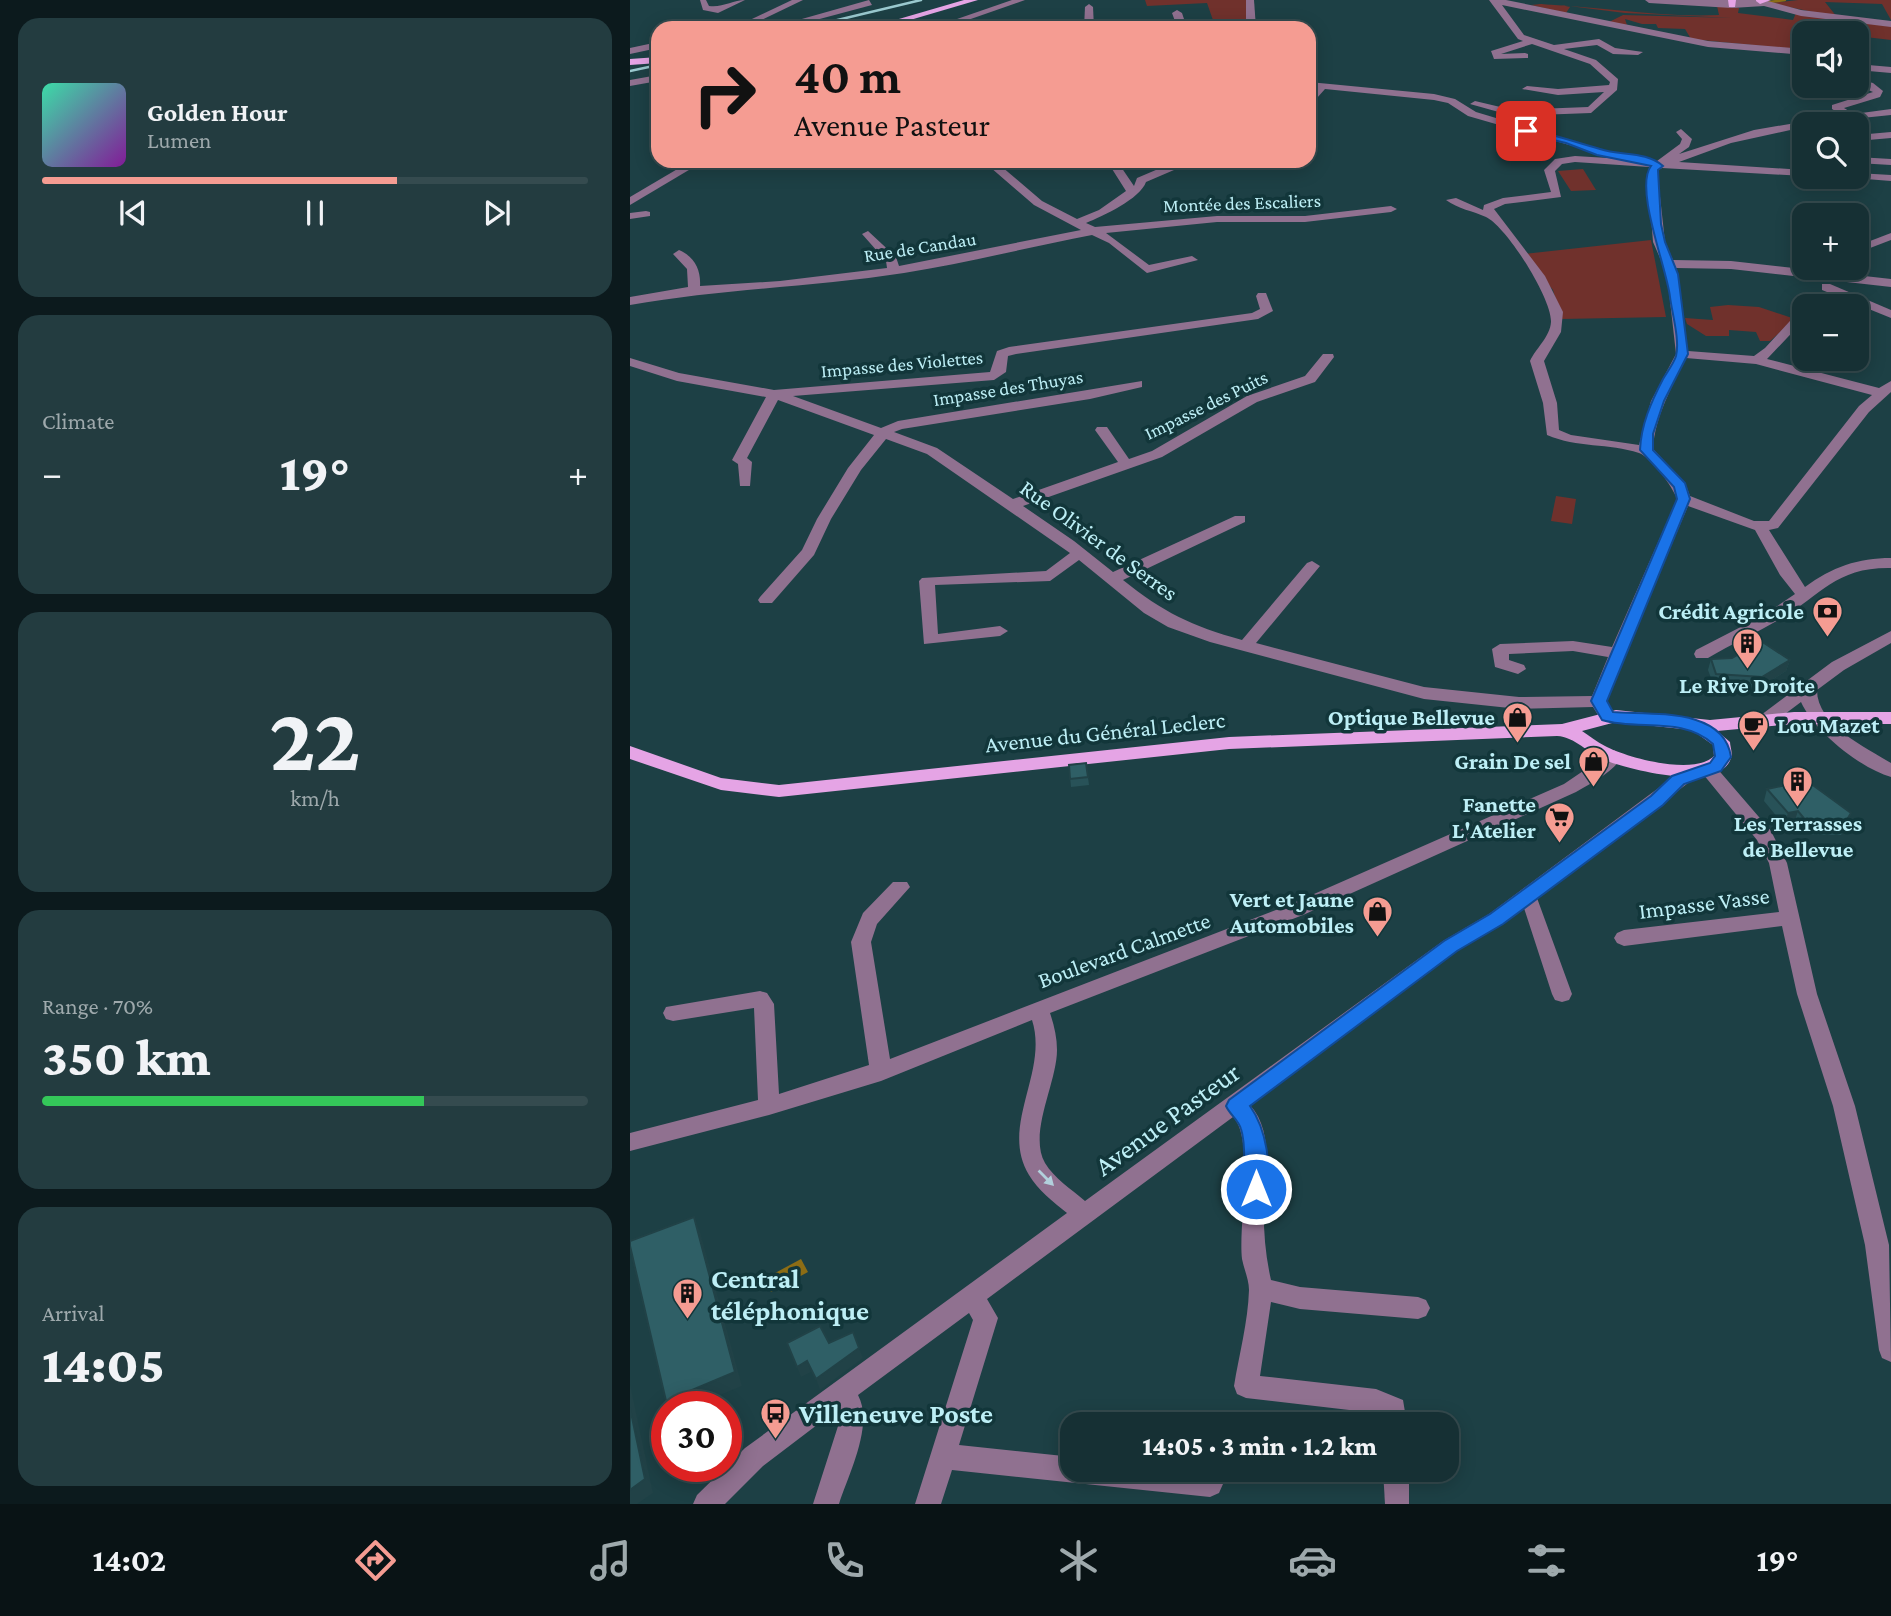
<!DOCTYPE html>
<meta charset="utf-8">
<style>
body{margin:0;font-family:"Crimson Pro",serif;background:#233c40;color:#f1f3f6;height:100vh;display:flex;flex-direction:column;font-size:26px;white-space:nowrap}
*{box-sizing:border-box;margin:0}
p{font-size:23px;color:#9ea9ac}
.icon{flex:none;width:38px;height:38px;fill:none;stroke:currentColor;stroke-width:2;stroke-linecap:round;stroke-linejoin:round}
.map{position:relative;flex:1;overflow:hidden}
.side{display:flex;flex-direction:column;gap:18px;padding:18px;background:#0c1a1d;width:630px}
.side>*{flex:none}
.hud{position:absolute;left:21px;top:21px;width:665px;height:147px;border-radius:21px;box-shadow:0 4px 18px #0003,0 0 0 2px #354b4f;background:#f59c92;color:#111;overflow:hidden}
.fabs{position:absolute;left:1162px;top:21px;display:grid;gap:14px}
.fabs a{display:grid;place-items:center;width:77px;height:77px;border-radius:14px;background:#163034;box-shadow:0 4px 18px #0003,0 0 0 2px #354b4f;font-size:35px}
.speed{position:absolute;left:21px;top:1391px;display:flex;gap:14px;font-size:35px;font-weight:700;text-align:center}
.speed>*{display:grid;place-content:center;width:91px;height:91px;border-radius:50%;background:#163034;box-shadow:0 4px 18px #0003,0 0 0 2px #354b4f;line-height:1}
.speed .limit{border:10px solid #d22;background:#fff;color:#111}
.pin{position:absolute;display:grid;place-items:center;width:60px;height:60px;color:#fff;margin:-30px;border-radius:14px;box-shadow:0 4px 10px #0006}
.me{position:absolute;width:77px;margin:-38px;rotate:0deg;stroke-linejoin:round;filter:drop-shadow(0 0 5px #0008)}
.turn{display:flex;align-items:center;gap:24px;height:147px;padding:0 28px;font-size:32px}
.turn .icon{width:91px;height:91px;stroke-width:2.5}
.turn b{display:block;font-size:49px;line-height:60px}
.big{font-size:52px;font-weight:800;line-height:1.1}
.side .widget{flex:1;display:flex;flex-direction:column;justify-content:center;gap:10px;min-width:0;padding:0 24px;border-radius:21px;background:#233c40}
.side .dial{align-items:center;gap:0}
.dial b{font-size:91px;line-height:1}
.song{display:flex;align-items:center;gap:21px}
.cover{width:84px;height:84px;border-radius:10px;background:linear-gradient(135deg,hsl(160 70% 55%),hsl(290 70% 35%))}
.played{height:7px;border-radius:4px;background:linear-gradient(90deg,#f59c92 65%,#354b4f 65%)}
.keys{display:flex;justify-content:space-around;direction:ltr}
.heat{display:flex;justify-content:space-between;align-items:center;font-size:38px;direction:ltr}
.charge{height:10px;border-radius:5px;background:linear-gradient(90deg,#34c759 70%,#354b4f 0)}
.trip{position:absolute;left:430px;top:1412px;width:399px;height:70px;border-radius:21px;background:#163034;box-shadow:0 4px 18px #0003,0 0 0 2px #354b4f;font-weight:800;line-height:70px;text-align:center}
.tab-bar{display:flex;height:112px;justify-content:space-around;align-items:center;background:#091315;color:#9ea9ac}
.tab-bar .icon{width:49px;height:49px}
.tab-bar .on{color:#f59c92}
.tab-bar b{font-size:32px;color:#f1f3f6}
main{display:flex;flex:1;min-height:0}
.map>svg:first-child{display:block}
.green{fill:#70312c}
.water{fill:#8d6d15}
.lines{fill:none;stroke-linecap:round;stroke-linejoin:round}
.stream{stroke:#8d6d15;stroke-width:2.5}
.minor{fill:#907190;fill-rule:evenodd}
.major{fill:#e5a4e5;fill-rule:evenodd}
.rail{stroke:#9ac9cf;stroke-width:2.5}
.wall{fill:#285258}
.shaded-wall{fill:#214247}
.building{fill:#2f5f66;stroke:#214247;stroke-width:2}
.oneway{fill:#b2d0dc}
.route{fill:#1a73e8;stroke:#114b97;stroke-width:2}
.labels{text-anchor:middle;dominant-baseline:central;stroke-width:7;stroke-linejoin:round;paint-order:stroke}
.far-street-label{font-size:19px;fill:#bdeff6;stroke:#12363a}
.street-label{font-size:23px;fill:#bdeff6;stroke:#12363a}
.poi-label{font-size:23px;font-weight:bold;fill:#bdeff6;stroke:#12363a;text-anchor:end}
.near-street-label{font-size:28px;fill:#bdeff6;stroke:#12363a}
.near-poi-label{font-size:28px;font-weight:bold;fill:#bdeff6;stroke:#12363a;text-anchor:start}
</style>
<main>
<section class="side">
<div class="widget">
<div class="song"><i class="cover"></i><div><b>Golden Hour</b><p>Lumen</p></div></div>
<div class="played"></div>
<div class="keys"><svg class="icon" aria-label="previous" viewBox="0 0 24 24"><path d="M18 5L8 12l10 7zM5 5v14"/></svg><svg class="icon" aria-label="pause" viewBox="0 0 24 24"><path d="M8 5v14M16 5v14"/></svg><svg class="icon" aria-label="next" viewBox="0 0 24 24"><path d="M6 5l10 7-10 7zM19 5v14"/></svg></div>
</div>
<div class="widget"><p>Climate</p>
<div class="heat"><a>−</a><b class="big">19°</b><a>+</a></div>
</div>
<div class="widget dial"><b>22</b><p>km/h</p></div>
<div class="widget"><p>Range · 70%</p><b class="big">350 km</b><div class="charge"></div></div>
<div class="widget"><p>Arrival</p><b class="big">14:05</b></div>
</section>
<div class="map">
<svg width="1261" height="1504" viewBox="0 0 1261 1504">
<rect width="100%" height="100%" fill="#1d4045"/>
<g class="green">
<path d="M515 0H618L621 23H584L577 3 517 6Z"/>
<path d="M1168 0H1261V20L1252 4 1195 2 1207 17 1140 3Z"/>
<path d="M900 4C963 5 1026 18 1089 15L1087 6 1109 8 1108 13 1163 20 1166 13 1261 26V40L1227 36V33H1174V50L1061 39 1055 29 1028 28 1026 24H1012L995 19 997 25 979 22 993 15 1102 18 995 13 931 5 940 7 936 13 901 5 918 4Z"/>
<path d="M953 169 966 190 941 191 928 171Z"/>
<path d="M1021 240 1036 317 931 319 923 290 893 254Z"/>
<path d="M1098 305 1129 307 1165 319 1140 341H1130L1126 332 1099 330V336H1076L1057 324 1055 318 1083 320 1080 307Z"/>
<path d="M926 496 946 499 942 524 921 521Z"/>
</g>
<path class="water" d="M171 1259 178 1272 141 1292 134 1279Z"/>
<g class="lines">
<path class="stream" d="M1139 2 1155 0"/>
<g class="minor">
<path d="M70 0H76L79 6C92 8 103 0 115 0L88 13 73 10Z"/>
<path d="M162 0H173L115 28H103Z"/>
<path d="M239 0 242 5 156 28H140Z"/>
<path d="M382 0H395L315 28H301Z"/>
<path d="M616 0H624L626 28H616Z"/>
<path d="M859 0H876L1078 41 1174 49V55L1078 47 872 5 894 35 924 45 969 39 985 48 1013 52 1008 55 983 54 967 45 934 49 966 60 988 79 987 90 961 113 883 116 840 104 845 101 883 110 958 107 974 92 928 95 892 89 897 86 928 89 979 85 980 82 960 64 902 44 871 54 895 53 898 54V58L864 59 861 51 893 41 888 39Z"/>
<path d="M1015 0H1134L1171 10 1261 21V27L1171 16 1134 6 1102 8 1019 3Z"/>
<path d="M459 4 463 7 464 28H454L455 7Z"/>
<path d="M547 10 552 13 556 25 550 28H535L546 24 542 13Z"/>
<path d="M28 42V48L0 54V48Z"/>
<path d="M1227 64 1261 67V73L1227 70Z"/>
<path d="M28 75V81L0 86V80Z"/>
<path d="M1227 79 1243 83 1253 91 1250 97 1214 108 1224 114 1261 109V115L1174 124V127L1101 143 1049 162 1174 170V176L1032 168 1028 170V178L1035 242 1043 260 1101 261 1261 279V287L1101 269 1046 268 1058 351 1124 356 1135 348 1170 310 1174 309V320L1137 359 1249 388 1261 381V392L1239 412 1148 528 1139 530 1175 587C1202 567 1228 558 1261 558V568C1206 567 1193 594 1150 619 1127 633 1101 644 1078 658H1066L1064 654 1066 650 1134 615 1165 594 1150 575 1125 530 1058 506 986 675 977 701 983 711 974 717 968 715 963 707 889 709 794 699 580 642 538 627 514 613 449 560 420 581 305 585 308 634 370 626 378 631 370 636 294 644 289 581 292 578 416 571 440 553 297 454 256 439 231 470 201 519 184 555 142 603H130L128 600 130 597 172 550 187 519 218 468 244 435 148 400 117 458 122 462 120 486H110L108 464 102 460 136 397 47 381 0 366V358L49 373 144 390 360 372 367 351 379 347 622 313 630 309 626 296 628 293H636L643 311 628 319 386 354 378 356 376 372 364 380 163 396 251 428 268 421 512 381V387L460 399 272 429 264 432 307 448 383 499 488 462 465 430 467 427H477L499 459 522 451 617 396 675 376 693 354H703L704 357 685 382 627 402 532 457 393 506 444 541 483 572 605 516H615V522L493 580C533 612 561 626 612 640L677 563 682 561 690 566 626 643 794 687 889 697 962 696 978 657 943 651 879 654V660L894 665 896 669 888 674 865 667 862 649 870 644 943 641 982 647 1047 499C1043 487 1021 457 1009 453 979 443 947 448 917 435L913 403 900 361C906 348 920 337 921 322 922 299 877 227 856 217 843 211 828 209 816 200L826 198 853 210 854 205 873 198 921 192 914 170 925 159 945 156 1027 161 1050 144 1052 139 1046 132 1051 129 1062 139 1059 147 1049 154 1124 130 1212 115 1202 109V105L1243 92 1227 85ZM945 162 1019 167 1018 178 1023 242 1037 274 1046 354 1021 401 1009 445 941 435 929 430 927 403 914 361 931 332 933 312 915 276 864 209 875 204 931 197 925 171 932 164ZM1056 358 1126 364 1242 395 1229 406 1139 521H1124L1060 496 1055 483 1023 449C1025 416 1042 387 1056 358Z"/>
<path d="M679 82 804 94 825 99 846 112 986 154 981 157 838 116 818 103 804 100 695 89 679 107V97L685 89 679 88Z"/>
<path d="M1181 86H1201L1169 94 1164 91Z"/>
<path d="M1261 132V138L1227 141V135Z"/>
<path d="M1227 157 1261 159V165L1227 163Z"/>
<path d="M61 161H74L0 205V197Z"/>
<path d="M353 161H365L412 201 447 219 469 210 496 191 477 161H487L504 186 507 178 547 161H565L516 182C510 199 473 216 456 223L465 227 587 216H675L761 206 767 209 761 212 675 222H587L476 233 519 265 562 256 568 260 517 273 479 243 462 235C399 247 337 263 274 273 183 287 91 289 0 305V297L58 287 57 269 43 254 49 250C65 257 71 270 70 286L150 281 257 268 256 261 232 234 238 231 266 257 269 266 451 230 404 205Z"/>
<path d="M1227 173 1261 175V181L1223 178Z"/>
<path d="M16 211 20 212V216L0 219V213Z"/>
<path d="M1261 233V240L1227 253V246Z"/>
<path d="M1192 284H1200L1261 310V318L1192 290Z"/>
<path d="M1261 631V643L1214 670 1187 690C1187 725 1235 747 1261 763V777C1230 768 1184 731 1171 702L1143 723H1131L1128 719 1131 715 1202 662Z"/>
<path d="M984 750 993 756C982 773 963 782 946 792L673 915 420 1013C424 1025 427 1037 427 1050 427 1083 398 1133 415 1163 424 1178 441 1189 455 1201L813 941 859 914 1054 769H1066L1069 773 1066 777 907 898 942 994 939 1000 932 1002 925 1000 922 994 894 908 827 951 620 1105C642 1129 637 1169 634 1199 633 1226 635 1254 641 1280L670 1287 788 1297 796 1300 800 1308 796 1316 788 1319 670 1309 641 1302 630 1376 746 1389 773 1400 777 1424H753L752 1416 745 1413 616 1398 607 1394 604 1386C609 1355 618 1322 619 1290 619 1280 614 1269 612 1259 608 1226 625 1139 603 1117L357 1299 368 1318 329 1445 443 1457V1470L580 1471 589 1475 593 1484 589 1493 580 1497 322 1470 311 1504H285L343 1320 339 1313 228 1395C244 1425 219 1473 209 1504H183L209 1423 208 1409 133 1466 95 1504H63L67 1495 115 1448 437 1213C423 1202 408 1190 399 1175 369 1126 419 1072 402 1020L251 1081 139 1115 0 1151V1133L128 1100 124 1008 43 1021 36 1019 33 1013 36 1007 130 991 137 993 144 1004 149 1094 239 1065 221 942 233 913 263 882H277L280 887 247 924 241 942 260 1059 659 905 934 784Z"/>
<path d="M1079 764 1085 766 1141 831 1157 863 1187 994 1225 1106 1259 1245 1261 1362 1252 1358 1249 1350 1235 1245 1203 1106 1167 994 1152 926 994 946 987 943 984 938 987 933 994 930 1149 912 1139 863 1127 840 1073 774 1070 770Z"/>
<path d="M753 1470H779V1504H755Z"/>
</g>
<g class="major">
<path d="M334 0H348L253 28H238Z"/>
<path d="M1098 0H1106L1105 7H1099Z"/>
<path d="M1141 0 1130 4 1126 1V0Z"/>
<path d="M28 57V63L0 65V59Z"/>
<path d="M986 710 1080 720 1164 712H1261V724H1164L1087 731 1100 742C1100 746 1103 754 1101 758 1090 794 998 769 974 760 958 753 945 737 927 736L599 749 149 797 91 790 0 759V746L91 778 149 785 599 737 932 724ZM986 722 1062 730 1083 745 1084 756C1065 776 997 758 975 746 967 742 960 736 952 731Z"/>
</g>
<g class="rail">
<path d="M174 28 291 0"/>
<path d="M0 71 28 65"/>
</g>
</g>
<g class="wall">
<path d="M1081 659 1160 660 1156 671 1129 688 1084 686 1078 670Z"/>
<path d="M456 763 459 785 441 787 439 765Z"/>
<path d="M1169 775 1217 825 1211 835 1173 834 1164 823 1154 825 1134 801 1137 789 1156 785Z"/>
</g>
<g class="shaded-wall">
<path d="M1160 660 1156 671 1129 688 1132 677Z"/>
<path d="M1168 811 1164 823 1154 825 1158 813Z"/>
<path d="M1221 813 1217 825 1211 835 1215 823Z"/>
<path d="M64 1217 70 1232 112 1386 61 1407H39L36 1401Z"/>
<path d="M229 1348 233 1358 190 1390 186 1379Z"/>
<path d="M177 1361 181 1372 171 1377 167 1367Z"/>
<path d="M0 1384 23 1493 7 1504H0Z"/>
</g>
<g class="building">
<path d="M1131 641 1160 660 1132 677 1086 674 1081 659 1102 658Z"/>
<path d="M456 763 458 777 440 779 439 765Z"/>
<path d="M1169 775 1221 813 1215 823 1177 822 1168 811 1158 813 1137 789 1156 785Z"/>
<path d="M64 1217 105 1372 36 1401 0 1246V1241Z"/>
<path d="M190 1326 199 1343 223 1332 229 1348 186 1379 177 1361 167 1367 157 1343Z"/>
<path d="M0 1408 15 1479 0 1490Z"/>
</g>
<defs><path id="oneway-solid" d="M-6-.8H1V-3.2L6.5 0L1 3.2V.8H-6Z" transform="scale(1.75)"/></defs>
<use class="oneway" href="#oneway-solid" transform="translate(416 1178) rotate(45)"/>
<path class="route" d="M896 128C922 134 945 142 970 149 991 156 1016 151 1033 166L1028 170 1031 224 1035 242 1048 274 1058 354 1034 401 1023 434V450L1055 483 1060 499 977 701 983 712C1021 715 1094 707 1101 757L1091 771 1054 784 1033 805 873 924 827 951 620 1106C635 1127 645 1171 633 1195L626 1198 619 1195C610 1176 618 1150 611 1129 608 1119 600 1115 596 1106L599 1100 814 941 860 914 1021 796 1042 776 1080 763 1085 756 1083 744C1052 716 1009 731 972 720L961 701 1047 499 1044 487 1010 450C1011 425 1021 402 1033 379 1037 372 1044 363 1046 356 1050 340 1042 313 1040 297 1037 269 1004 188 1021 166L967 155 936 143 893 133Z"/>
<defs>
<symbol id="bank-pin" viewBox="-11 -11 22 30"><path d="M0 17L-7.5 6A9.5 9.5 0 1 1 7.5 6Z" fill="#f59c92" stroke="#12363a"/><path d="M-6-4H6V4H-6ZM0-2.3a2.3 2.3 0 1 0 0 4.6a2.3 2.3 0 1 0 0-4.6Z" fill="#111"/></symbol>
<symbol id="building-pin" viewBox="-11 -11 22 30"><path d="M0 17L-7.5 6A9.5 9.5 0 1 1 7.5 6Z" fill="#f59c92" stroke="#12363a"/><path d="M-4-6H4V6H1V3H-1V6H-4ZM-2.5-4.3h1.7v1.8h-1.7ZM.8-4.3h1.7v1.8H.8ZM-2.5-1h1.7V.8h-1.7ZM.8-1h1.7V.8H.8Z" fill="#111"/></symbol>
<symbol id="shop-pin" viewBox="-11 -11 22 30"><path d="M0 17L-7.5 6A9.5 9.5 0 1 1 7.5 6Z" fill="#f59c92" stroke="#12363a"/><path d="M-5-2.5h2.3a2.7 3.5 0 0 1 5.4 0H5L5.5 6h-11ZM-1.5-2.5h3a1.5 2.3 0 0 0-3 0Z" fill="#111"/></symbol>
<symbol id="cafe-pin" viewBox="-11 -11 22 30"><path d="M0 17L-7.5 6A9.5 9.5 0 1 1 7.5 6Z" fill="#f59c92" stroke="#12363a"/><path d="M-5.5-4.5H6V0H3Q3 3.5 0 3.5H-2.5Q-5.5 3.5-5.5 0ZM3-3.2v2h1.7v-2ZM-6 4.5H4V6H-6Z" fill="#111"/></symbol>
<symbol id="supermarket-pin" viewBox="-11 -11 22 30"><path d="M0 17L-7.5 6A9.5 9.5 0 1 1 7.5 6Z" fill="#f59c92" stroke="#12363a"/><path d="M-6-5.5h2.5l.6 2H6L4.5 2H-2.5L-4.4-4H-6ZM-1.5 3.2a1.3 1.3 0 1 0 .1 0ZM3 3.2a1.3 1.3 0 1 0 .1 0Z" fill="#111"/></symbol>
<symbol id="bus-pin" viewBox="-11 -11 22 30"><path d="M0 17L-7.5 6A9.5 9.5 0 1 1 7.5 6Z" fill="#f59c92" stroke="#12363a"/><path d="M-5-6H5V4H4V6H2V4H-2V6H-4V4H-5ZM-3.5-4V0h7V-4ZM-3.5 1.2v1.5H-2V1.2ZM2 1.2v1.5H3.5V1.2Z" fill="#111"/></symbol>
</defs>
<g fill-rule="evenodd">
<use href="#bank-pin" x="1180" y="594" width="35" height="47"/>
<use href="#building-pin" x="1100" y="626" width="35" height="47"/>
<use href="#shop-pin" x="870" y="700" width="35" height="47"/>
<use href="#cafe-pin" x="1106" y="708" width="35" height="47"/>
<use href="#shop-pin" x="946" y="744" width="35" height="47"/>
<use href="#building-pin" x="1150" y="764" width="35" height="47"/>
<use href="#supermarket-pin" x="912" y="800" width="35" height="47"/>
<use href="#shop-pin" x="730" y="894" width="35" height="47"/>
<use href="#building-pin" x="40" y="1276" width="35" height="47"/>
<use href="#bus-pin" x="128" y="1396" width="35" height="47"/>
</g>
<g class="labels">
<g class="far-street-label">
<text transform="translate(612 203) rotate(-2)">Montée des Escaliers</text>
<text transform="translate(290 247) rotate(-9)">Rue de Candau</text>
<text transform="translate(272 364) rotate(-5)">Impasse des Violettes</text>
<text transform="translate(378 388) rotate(-9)">Impasse des Thuyas</text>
<text transform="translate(576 405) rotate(-26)">Impasse des Puits</text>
</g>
<g class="street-label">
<text transform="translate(469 540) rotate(36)">Rue Olivier de Serres</text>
<text transform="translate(475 732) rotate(-6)">Avenue du Général Leclerc</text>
<text transform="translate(1074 903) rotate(-7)">Impasse Vasse</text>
<text transform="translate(494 950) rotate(-20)">Boulevard Calmette</text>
</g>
<g class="poi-label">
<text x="1174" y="611">Crédit Agricole</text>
<text x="1117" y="685" text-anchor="middle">Le Rive Droite</text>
<text x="865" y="717">Optique Bellevue</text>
<text x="1147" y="725" text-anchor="start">Lou Mazet</text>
<text x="941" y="761">Grain De sel</text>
<text x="906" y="804">Fanette<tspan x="906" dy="26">L'Atelier</tspan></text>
<text x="1168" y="823" text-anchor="middle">Les Terrasses<tspan x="1168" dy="26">de Bellevue</tspan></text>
<text x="724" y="899">Vert et Jaune<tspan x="724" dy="26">Automobiles</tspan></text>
</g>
<g class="near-street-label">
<text transform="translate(537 1119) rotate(-36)">Avenue Pasteur</text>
</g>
<g class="near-poi-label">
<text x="81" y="1278">Central<tspan x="81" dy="32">téléphonique</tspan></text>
<text x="169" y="1413">Villeneuve Poste</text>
</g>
</g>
</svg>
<div class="fabs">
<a><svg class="icon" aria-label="sound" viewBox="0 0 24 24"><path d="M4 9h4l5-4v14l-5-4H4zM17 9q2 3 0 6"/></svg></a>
<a><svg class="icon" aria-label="search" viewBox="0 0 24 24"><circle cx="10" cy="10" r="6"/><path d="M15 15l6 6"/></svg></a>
<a>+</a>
<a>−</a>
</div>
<div class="speed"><div class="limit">30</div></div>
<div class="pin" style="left:896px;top:131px;background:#d93025"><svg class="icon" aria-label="arrive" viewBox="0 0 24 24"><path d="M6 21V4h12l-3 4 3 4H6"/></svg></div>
<svg class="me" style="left:626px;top:1189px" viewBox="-20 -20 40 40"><circle r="17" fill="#1a73e8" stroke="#fff" stroke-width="3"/><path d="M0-11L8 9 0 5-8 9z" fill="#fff"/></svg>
<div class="trip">14:05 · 3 min · 1.2 km</div>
<div class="hud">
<div class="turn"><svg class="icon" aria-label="right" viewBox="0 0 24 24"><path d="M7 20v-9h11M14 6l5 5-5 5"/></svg><div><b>40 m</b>Avenue Pasteur</div></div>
</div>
</div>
</main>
<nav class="tab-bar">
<b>14:02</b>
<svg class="icon on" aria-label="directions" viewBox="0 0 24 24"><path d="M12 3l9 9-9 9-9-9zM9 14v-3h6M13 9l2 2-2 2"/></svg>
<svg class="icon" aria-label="music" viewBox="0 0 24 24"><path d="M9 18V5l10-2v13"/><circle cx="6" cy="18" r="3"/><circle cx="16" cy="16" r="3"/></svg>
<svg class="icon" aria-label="phone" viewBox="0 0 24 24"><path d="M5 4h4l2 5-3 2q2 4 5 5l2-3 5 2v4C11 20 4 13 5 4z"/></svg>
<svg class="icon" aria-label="climate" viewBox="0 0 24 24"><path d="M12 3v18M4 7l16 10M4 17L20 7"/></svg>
<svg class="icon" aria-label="car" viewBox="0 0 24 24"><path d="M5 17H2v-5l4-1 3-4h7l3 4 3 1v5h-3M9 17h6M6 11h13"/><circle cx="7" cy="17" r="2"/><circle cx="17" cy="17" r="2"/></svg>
<svg class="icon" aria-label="filters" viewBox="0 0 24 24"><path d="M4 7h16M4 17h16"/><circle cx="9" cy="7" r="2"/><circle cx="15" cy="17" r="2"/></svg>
<b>19°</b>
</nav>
